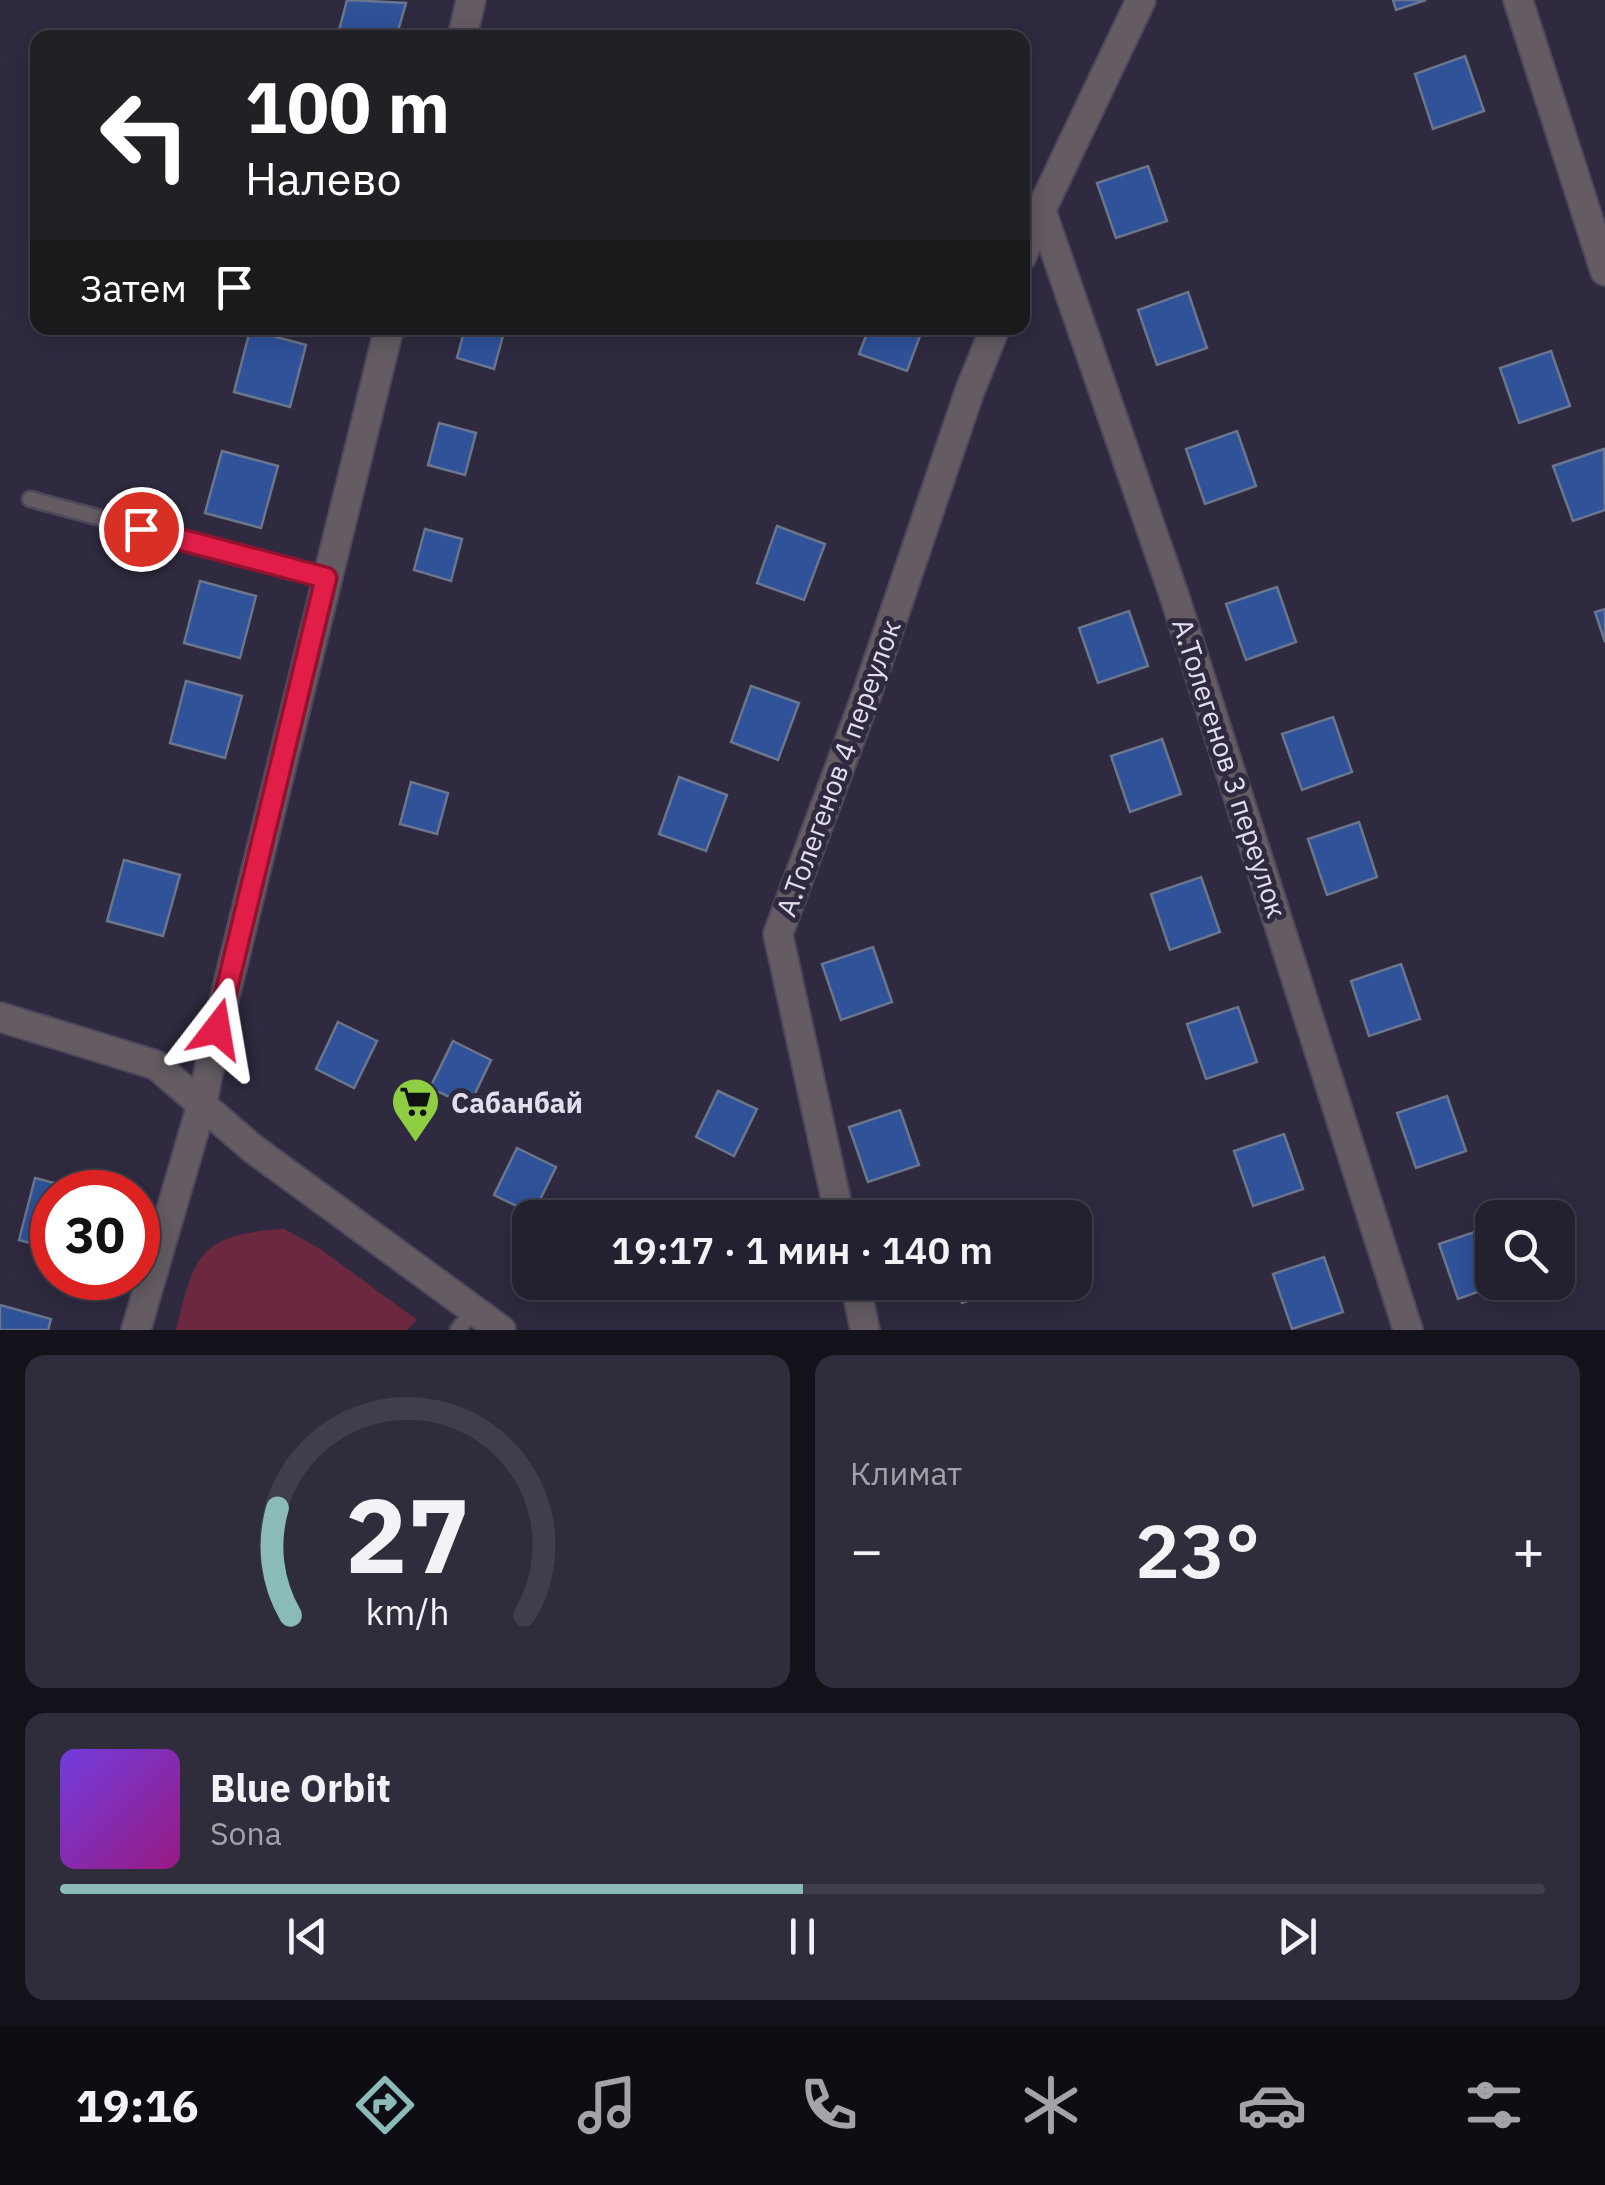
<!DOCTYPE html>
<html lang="ru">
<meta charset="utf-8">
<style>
body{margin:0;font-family:"IBM Plex Sans",sans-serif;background:#2f2d3b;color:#f1f3f6;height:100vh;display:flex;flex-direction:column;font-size:38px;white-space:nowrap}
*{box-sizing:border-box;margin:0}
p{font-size:32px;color:#a3a3aa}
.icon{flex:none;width:55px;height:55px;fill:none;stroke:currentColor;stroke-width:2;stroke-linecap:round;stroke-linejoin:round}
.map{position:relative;height:1330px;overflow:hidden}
.panel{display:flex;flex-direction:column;gap:25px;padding:25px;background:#13121a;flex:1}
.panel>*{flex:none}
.top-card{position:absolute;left:30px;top:30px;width:1000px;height:305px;border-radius:20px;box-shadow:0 5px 25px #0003,0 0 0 2px #403e4b;background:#202124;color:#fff;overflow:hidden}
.fabs{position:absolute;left:1475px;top:1200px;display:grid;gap:20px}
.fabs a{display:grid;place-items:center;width:100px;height:100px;border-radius:20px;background:#23202f;box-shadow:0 5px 25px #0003,0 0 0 2px #403e4b;font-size:50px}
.speed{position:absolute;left:30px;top:1170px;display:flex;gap:20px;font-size:50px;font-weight:700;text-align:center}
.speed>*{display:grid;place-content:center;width:130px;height:130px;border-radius:50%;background:#23202f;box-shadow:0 5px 25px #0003,0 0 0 2px #403e4b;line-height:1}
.speed .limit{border:15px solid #d22;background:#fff;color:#111}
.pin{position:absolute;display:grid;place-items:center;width:85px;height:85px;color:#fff;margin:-42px;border:5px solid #fff;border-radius:50%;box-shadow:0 2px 10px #0007}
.me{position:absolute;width:110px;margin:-55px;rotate:14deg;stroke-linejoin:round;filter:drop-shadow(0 0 8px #0008)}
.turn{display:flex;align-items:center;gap:35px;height:210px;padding:0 50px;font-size:45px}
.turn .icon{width:130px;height:130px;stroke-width:2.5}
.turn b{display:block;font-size:70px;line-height:85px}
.then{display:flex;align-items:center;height:95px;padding:0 50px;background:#0003;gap:20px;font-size:38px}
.big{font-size:75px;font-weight:600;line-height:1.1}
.panel .tile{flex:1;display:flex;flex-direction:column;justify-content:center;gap:15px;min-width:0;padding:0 35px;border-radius:20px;background:#2f2d3b}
.panel .dial{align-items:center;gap:0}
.dial svg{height:260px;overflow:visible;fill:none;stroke:#403e4b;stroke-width:7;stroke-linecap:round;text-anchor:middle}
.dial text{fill:#f1f3f6;stroke:none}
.song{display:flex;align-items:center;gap:30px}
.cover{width:120px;height:120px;border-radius:15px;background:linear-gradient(135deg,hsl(260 70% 55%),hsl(310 70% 35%))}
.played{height:10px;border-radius:5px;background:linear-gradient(90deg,#8bbbb9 50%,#403e4b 50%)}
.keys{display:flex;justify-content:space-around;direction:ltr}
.heat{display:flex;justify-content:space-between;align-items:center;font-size:55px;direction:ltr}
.panel .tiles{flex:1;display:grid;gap:25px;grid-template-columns:1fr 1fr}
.tile:last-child{grid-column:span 2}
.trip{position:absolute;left:512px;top:1200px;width:580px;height:100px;border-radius:20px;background:#23202f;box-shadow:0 5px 25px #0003,0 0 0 2px #403e4b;font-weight:600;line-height:100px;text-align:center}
.dock{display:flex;height:160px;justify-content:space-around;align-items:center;background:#0e0d13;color:#a3a3aa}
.dock .icon{width:70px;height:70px}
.dock .active{color:#8bbbb9}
.dock b{font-size:45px;color:#f1f3f6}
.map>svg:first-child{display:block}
.green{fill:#6c283e}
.building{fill:#305299;stroke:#6a768d;stroke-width:2.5}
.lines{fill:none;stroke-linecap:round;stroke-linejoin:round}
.service-casing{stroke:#4c475b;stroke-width:19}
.minor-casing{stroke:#4c475b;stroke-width:32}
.service{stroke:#645b63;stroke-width:14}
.minor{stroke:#645b63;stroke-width:28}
.route-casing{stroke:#92132f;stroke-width:25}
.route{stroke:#e11d48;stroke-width:18}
.labels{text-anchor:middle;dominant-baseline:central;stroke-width:10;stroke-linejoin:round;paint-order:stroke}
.street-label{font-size:28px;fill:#e2dfed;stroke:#2f2a3f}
.poi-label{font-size:28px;font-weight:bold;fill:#e2dfed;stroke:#2f2a3f;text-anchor:start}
</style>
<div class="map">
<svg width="1605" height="1330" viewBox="0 0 1605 1330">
<rect width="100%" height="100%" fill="#2f2a3f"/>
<path class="green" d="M284 1229 319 1248 417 1320 407 1330H176C194 1253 201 1234 284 1229Z"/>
<g class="building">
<path d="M347 0 406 3 396 38H337Z"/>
<path d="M1393 0H1426L1396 10Z"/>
<path d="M1465 56 1484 111 1433 129 1415 74Z"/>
<path d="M1148 166 1167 221 1116 238 1097 183Z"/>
<path d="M1188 292 1207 348 1157 365 1138 310Z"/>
<path d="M465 328H505L494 369 457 358Z"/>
<path d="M869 328H923L907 371 859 354Z"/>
<path d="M250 330 306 345 290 407 234 392Z"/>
<path d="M1551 351 1570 406 1519 423 1500 368Z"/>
<path d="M439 423 476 433 465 475 428 465Z"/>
<path d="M1237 431 1256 486 1205 504 1186 449Z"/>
<path d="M1604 449 1605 510 1573 521 1553 466Z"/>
<path d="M222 451 278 466 261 528 205 513Z"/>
<path d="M777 526 825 544 804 600 757 583Z"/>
<path d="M425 529 462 539 451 581 414 570Z"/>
<path d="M200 581 256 596 240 658 184 643Z"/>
<path d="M1277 587 1296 642 1246 660 1226 604Z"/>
<path d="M1605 609V642L1595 612Z"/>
<path d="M1129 611 1148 666 1098 683 1079 628Z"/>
<path d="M186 681 242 696 225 758 170 743Z"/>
<path d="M751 686 799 703 778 760 731 742Z"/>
<path d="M1333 717 1352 772 1302 790 1282 734Z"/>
<path d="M1162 739 1181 794 1130 812 1111 756Z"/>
<path d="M679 777 727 795 706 851 659 834Z"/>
<path d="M411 782 448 793 437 834 400 824Z"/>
<path d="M1359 822 1377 877 1327 895 1308 839Z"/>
<path d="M124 860 180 875 163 936 107 921Z"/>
<path d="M1201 877 1220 932 1170 950 1151 894Z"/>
<path d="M873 947 892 1002 841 1020 822 964Z"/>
<path d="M1401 964 1420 1019 1369 1036 1351 981Z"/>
<path d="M1238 1007 1257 1062 1206 1079 1187 1024Z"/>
<path d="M338 1022 377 1041 354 1088 316 1069Z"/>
<path d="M453 1041 491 1060 469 1106 430 1088Z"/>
<path d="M718 1091 757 1109 734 1156 696 1137Z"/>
<path d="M1447 1096 1466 1151 1416 1168 1397 1113Z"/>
<path d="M900 1110 919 1165 868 1182 849 1127Z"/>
<path d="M1284 1134 1303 1189 1253 1206 1234 1151Z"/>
<path d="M517 1148 556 1167 533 1214 494 1195Z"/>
<path d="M35 1178 89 1192H52V1249L19 1240Z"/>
<path d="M1489 1227 1492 1235V1282H1506L1458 1299 1439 1244Z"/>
<path d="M1324 1257 1343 1312 1292 1329 1273 1274Z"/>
<path d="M955 1282H1011L1012 1286 962 1303Z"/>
<path d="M0 1305 51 1319 48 1330H0Z"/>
</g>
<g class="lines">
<defs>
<g id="service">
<path d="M30 499 326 578"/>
<path d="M458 1330 474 1309"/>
</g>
<g id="minor">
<path d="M1518 0 1605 271"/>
<path d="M462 38 471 0"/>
<path d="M1041 210 1175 598 1408 1330"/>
<path d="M1022 256 1041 210 1141 0"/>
<path d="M0 1017 156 1065 252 1148 501 1330"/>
<path d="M840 1218 778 934 868 691 969 393 995 328"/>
<path d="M855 1282 865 1330"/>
<path d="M136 1330 202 1104 217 1029 389 328"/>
</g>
</defs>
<use href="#service" class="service-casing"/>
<use href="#minor" class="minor-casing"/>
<use href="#service" class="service"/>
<use href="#minor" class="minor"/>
</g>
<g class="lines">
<defs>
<path id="route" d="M141 529 326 578 217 1029"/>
</defs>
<use href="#route" class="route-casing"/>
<use href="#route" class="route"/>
</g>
<defs>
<symbol id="supermarket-pin" viewBox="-11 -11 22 30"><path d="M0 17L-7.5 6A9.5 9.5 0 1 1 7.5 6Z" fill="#8fcd42" stroke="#2f2a3f"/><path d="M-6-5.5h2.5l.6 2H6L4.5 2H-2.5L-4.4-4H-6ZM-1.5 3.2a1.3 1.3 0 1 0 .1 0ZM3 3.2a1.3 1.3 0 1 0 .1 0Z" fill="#111"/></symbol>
</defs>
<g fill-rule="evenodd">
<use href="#supermarket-pin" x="388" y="1074" width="55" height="75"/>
</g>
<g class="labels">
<g class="street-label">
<text transform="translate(838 768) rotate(-70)">А.Толегенов 4 переулок</text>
<text transform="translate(1230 768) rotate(72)">А.Толегенов 3 переулок</text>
</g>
<g class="poi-label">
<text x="451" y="1102">Сабанбай</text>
</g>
</g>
</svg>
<div class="fabs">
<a><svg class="icon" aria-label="search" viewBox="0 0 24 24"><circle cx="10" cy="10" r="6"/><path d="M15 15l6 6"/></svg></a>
</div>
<div class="speed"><div class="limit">30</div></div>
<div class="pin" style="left:141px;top:529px;background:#d93025"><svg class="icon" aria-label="arrive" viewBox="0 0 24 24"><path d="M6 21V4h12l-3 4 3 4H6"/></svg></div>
<svg class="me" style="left:217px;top:1029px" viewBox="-20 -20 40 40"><path d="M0-17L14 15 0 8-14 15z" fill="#e11d48" stroke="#fff" stroke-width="4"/></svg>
<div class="trip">19:17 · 1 мин · 140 m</div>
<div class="top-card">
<div class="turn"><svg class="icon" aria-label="left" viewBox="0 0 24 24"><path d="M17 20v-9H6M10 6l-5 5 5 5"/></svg><div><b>100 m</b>Налево</div></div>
<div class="then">Затем<svg class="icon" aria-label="arrive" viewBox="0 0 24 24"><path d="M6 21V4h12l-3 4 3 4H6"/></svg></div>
</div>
</div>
<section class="panel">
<div class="tiles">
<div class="tile dial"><svg viewBox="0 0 100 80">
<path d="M14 69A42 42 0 1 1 86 69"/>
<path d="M14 69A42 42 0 0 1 10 36" stroke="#8bbbb9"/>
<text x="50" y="56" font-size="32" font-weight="700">27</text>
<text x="50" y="72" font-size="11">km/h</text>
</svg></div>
<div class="tile"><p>Климат</p>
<div class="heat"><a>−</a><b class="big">23°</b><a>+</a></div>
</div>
<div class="tile">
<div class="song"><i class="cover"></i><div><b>Blue Orbit</b><p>Sona</p></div></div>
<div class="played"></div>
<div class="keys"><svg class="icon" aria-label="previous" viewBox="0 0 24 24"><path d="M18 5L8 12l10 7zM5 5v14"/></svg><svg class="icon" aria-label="pause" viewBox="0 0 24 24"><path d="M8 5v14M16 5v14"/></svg><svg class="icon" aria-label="next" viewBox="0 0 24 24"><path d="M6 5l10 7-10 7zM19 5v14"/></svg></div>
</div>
</div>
</section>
<nav class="dock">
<b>19:16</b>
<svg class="icon active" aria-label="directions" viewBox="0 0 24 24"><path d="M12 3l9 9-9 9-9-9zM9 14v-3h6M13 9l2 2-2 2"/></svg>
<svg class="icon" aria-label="music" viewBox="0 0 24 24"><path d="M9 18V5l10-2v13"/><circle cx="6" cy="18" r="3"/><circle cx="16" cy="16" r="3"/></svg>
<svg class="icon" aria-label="phone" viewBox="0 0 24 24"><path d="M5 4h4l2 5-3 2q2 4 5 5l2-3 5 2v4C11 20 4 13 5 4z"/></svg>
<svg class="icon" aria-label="climate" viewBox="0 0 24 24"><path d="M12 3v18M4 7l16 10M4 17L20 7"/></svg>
<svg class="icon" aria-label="car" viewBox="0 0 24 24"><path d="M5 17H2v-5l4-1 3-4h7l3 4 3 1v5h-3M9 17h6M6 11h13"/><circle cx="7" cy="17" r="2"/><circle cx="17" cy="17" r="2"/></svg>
<svg class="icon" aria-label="filters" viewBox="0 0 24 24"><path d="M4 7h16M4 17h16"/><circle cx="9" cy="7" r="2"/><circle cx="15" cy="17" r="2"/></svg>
</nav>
